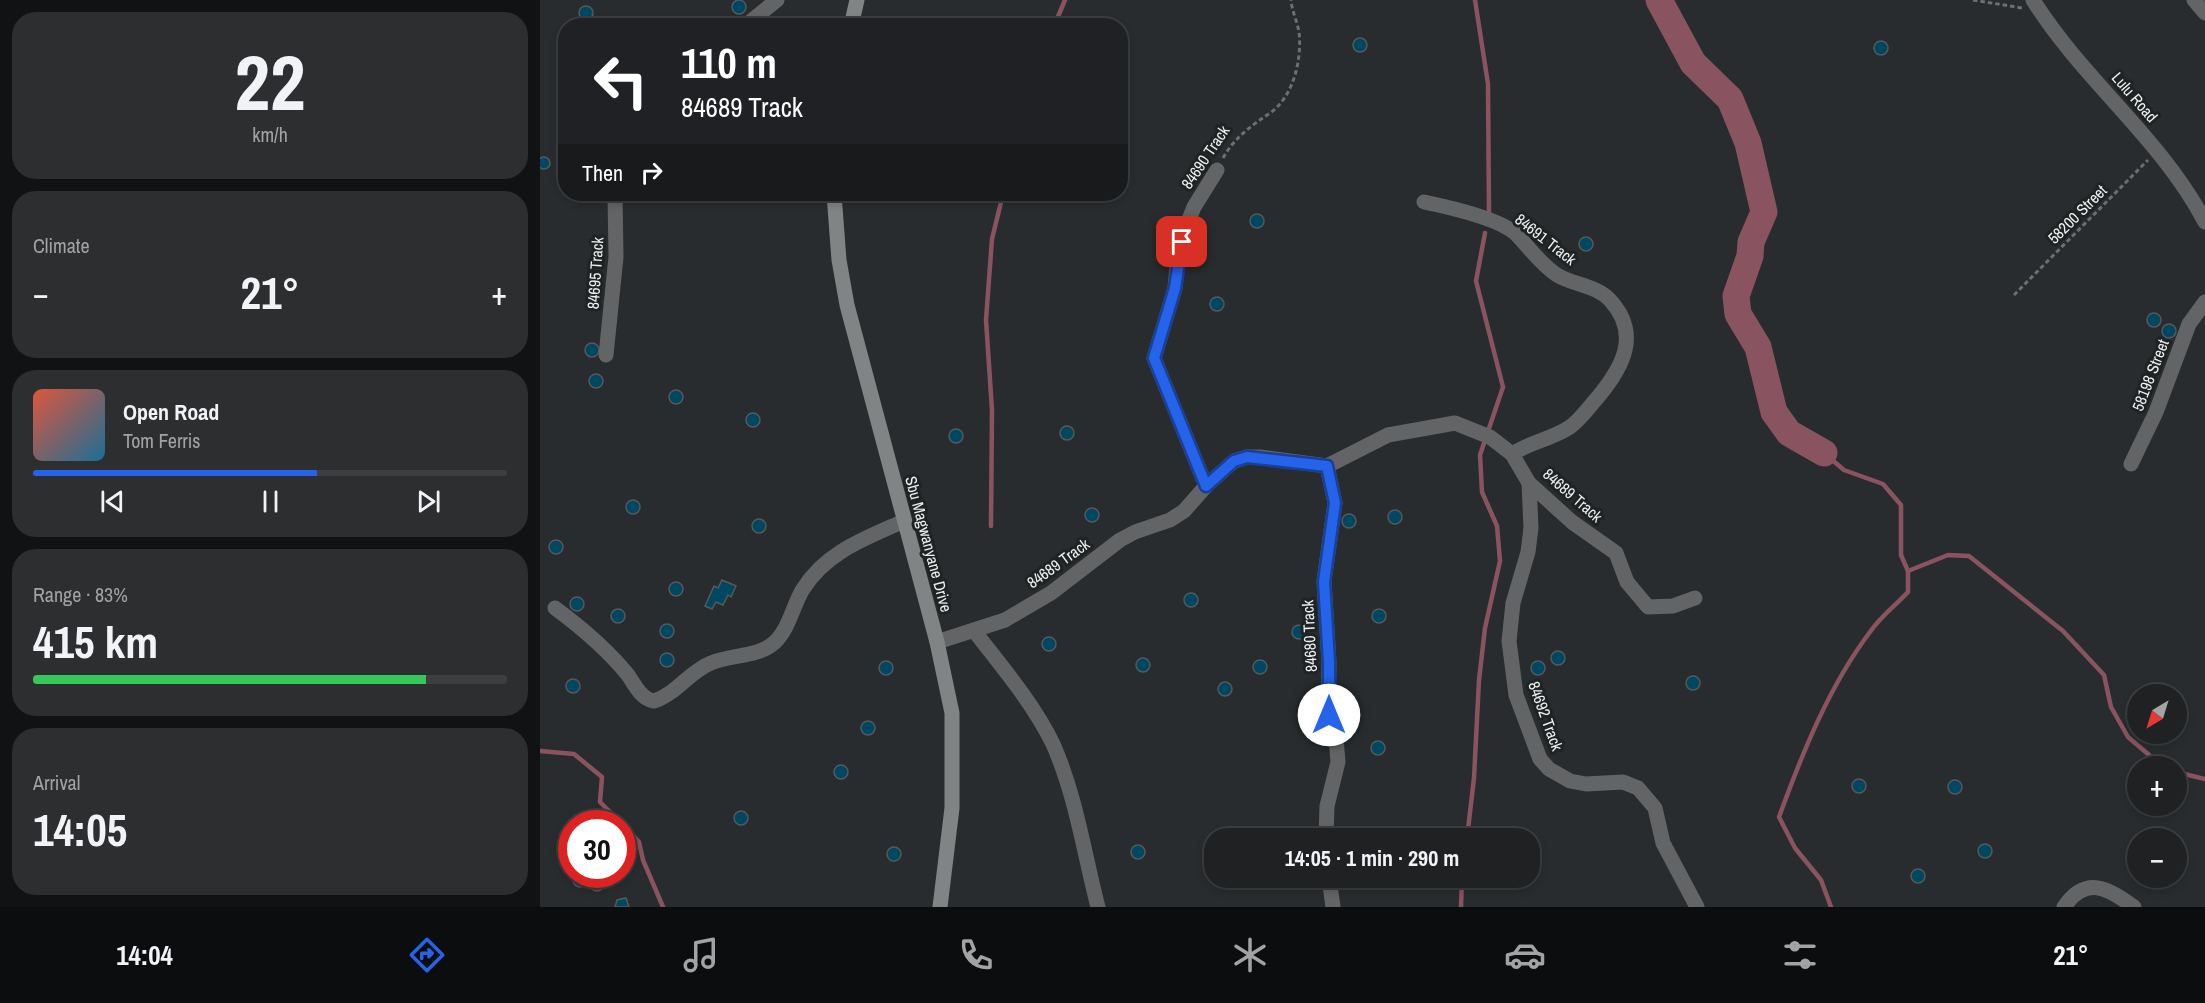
<!DOCTYPE html>
<meta charset="utf-8">
<style>
body{margin:0;font-family:"Archivo Narrow",sans-serif;background:#2c2e2f;color:#f1f3f6;height:100vh;display:flex;flex-direction:column;font-size:22px;white-space:nowrap}
*{box-sizing:border-box;margin:0}
p{font-size:20px;color:#a1a3a5}
.icon{flex:none;width:33px;height:33px;fill:none;stroke:currentColor;stroke-width:2;stroke-linecap:round;stroke-linejoin:round}
.map{position:relative;flex:1;overflow:hidden}
.side{display:flex;flex-direction:column;gap:12px;padding:12px;background:#111213;width:540px}
.side>*{flex:none}
.top-card{position:absolute;left:18px;top:18px;width:570px;height:183px;border-radius:24px;box-shadow:0 3px 9px #0003,0 0 0 2px #3c3e40;background:#202124;color:#fff;overflow:hidden}
.needle{width:39px;rotate:218deg}
.buttons{position:absolute;left:1587px;top:684px;display:grid;gap:12px}
.buttons a{display:grid;place-items:center;width:60px;height:60px;border-radius:50%;background:#1f2122;box-shadow:0 3px 9px #0003,0 0 0 2px #3c3e40;font-size:30px}
.speed{position:absolute;left:18px;top:810px;display:flex;gap:12px;font-size:30px;font-weight:700;text-align:center}
.speed>*{display:grid;place-content:center;width:78px;height:78px;border-radius:50%;background:#1f2122;box-shadow:0 3px 9px #0003,0 0 0 2px #3c3e40;line-height:1}
.speed .limit{border:9px solid #d22;background:#fff;color:#111}
.pin{position:absolute;display:grid;place-items:center;width:51px;height:51px;color:#fff;margin:-26px;border-radius:12px;box-shadow:0 3px 9px #0006}
.me{position:absolute;width:66px;margin:-33px;rotate:0deg;stroke-linejoin:round;filter:drop-shadow(0 0 4px #0008)}
.turn{display:flex;align-items:center;gap:21px;height:126px;padding:0 24px;font-size:27px}
.turn .icon{width:78px;height:78px;stroke-width:2.5}
.turn b{display:block;font-size:42px;line-height:51px}
.then{display:flex;align-items:center;height:57px;padding:0 24px;background:#0003;gap:12px;font-size:22px}
.big{font-size:45px;font-weight:700;line-height:1.1}
.side .card{flex:1;display:flex;flex-direction:column;justify-content:center;gap:9px;min-width:0;padding:0 21px;border-radius:24px;background:#2c2e2f}
.side .dial{align-items:center;gap:0}
.dial b{font-size:78px;line-height:1}
.song{display:flex;align-items:center;gap:18px}
.cover{width:72px;height:72px;border-radius:9px;background:linear-gradient(135deg,hsl(10 70% 55%),hsl(200 70% 35%))}
.played{height:6px;border-radius:3px;background:linear-gradient(90deg,#2563eb 60%,#3c3e40 60%)}
.keys{display:flex;justify-content:space-around;direction:ltr}
.heat{display:flex;justify-content:space-between;align-items:center;font-size:33px;direction:ltr}
.charge{height:9px;border-radius:4px;background:linear-gradient(90deg,#34c759 83%,#3c3e40 0)}
.trip{position:absolute;left:664px;top:828px;width:336px;height:60px;border-radius:24px;background:#1f2122;box-shadow:0 3px 9px #0003,0 0 0 2px #3c3e40;font-weight:700;line-height:60px;text-align:center}
.tabs{display:flex;height:96px;justify-content:space-around;align-items:center;background:#0c0d0e;color:#a1a3a5}
.tabs .icon{width:42px;height:42px}
.tabs .active{color:#2563eb}
.tabs b{font-size:27px;color:#f1f3f6}
main{display:flex;flex:1;min-height:0}
.map>svg:first-child{display:block}
.lines{fill:none;stroke-linecap:round;stroke-linejoin:round}
.stream{stroke:#8a5360;stroke-width:4.5}
.river{stroke:#8a5360;stroke-width:27}
.building{fill:#004861;stroke:#55595b;stroke-width:1.5}
.path{stroke:#6c6e70;stroke-width:3;stroke-dasharray:4.5 3;stroke-linecap:butt}
.street{stroke:#636465;stroke-width:15}
.secondary{stroke:#818485;stroke-width:15}
.route-casing{stroke:#184099;stroke-width:15}
.route{stroke:#2563eb;stroke-width:10}
.labels{text-anchor:middle;dominant-baseline:central;stroke-width:6;stroke-linejoin:round;paint-order:stroke}
.street-label{font-size:16px;fill:#eef0f1;stroke:#1f2324}
</style>
<main>
<section class="side">
<div class="card dial"><b>22</b><p>km/h</p></div>
<div class="card"><p>Climate</p>
<div class="heat"><a>−</a><b class="big">21°</b><a>+</a></div>
</div>
<div class="card">
<div class="song"><i class="cover"></i><div><b>Open Road</b><p>Tom Ferris</p></div></div>
<div class="played"></div>
<div class="keys"><svg class="icon" aria-label="previous" viewBox="0 0 24 24"><path d="M18 5L8 12l10 7zM5 5v14"/></svg><svg class="icon" aria-label="pause" viewBox="0 0 24 24"><path d="M8 5v14M16 5v14"/></svg><svg class="icon" aria-label="next" viewBox="0 0 24 24"><path d="M6 5l10 7-10 7zM19 5v14"/></svg></div>
</div>
<div class="card"><p>Range · 83%</p><b class="big">415 km</b><div class="charge"></div></div>
<div class="card"><p>Arrival</p><b class="big">14:05</b></div>
</section>
<div class="map">
<svg width="1665" height="907" viewBox="0 0 1665 907">
<rect width="100%" height="100%" fill="#292c2e"/>
<g class="lines">
<g class="stream">
<path d="M935 0 948 84 949 215"/>
<path d="M514 26 525 0"/>
<path d="M1284 453 1304 470 1343 484 1361 505V555L1368 571V592C1356 605 1340 617 1330 632 1289 686 1262 754 1239 817L1255 848 1281 880 1291 907"/>
<path d="M451 526 452 410 446 320 452 239 463 194"/>
<path d="M1368 571 1408 555 1429 556 1523 631 1564 675 1571 707 1588 737 1622 766"/>
<path d="M0 751 34 754 62 777 60 802 82 824"/>
<path d="M1636 772 1665 779"/>
<path d="M82 824 99 842 103 860 123 907"/>
<path d="M927 838 934 778 939 680 945 628 960 561 957 526 942 492 940 455 963 387 936 281 945 233"/>
<path d="M921 907 922 878"/>
</g>
<path class="river" d="M1119 0 1153 63 1190 99 1208 143 1224 212 1211 242 1210 256 1196 296 1198 314 1218 347 1234 412 1249 433 1284 453"/>
</g>
<g class="building">
<circle cx="199" cy="7" r="7"/>
<circle cx="46" cy="13" r="7"/>
<circle cx="820" cy="45" r="7"/>
<circle cx="1341" cy="48" r="7"/>
<circle cx="4" cy="163" r="6"/>
<circle cx="717" cy="221" r="7"/>
<circle cx="1046" cy="244" r="7"/>
<circle cx="677" cy="304" r="7"/>
<circle cx="1614" cy="320" r="7"/>
<circle cx="1629" cy="331" r="7"/>
<circle cx="52" cy="350" r="7"/>
<circle cx="56" cy="381" r="7"/>
<circle cx="136" cy="397" r="7"/>
<circle cx="213" cy="420" r="7"/>
<circle cx="527" cy="433" r="7"/>
<circle cx="416" cy="436" r="7"/>
<circle cx="93" cy="507" r="7"/>
<circle cx="552" cy="515" r="7"/>
<circle cx="855" cy="517" r="7"/>
<circle cx="809" cy="521" r="7"/>
<circle cx="219" cy="526" r="7"/>
<circle cx="16" cy="547" r="7"/>
<path d="M182 580 196 586 191 597 188 595 183 605 176 602 172 609 165 606 174 586 178 588Z"/>
<circle cx="136" cy="589" r="7"/>
<circle cx="651" cy="600" r="7"/>
<circle cx="37" cy="604" r="7"/>
<circle cx="839" cy="616" r="7"/>
<circle cx="78" cy="616" r="7"/>
<circle cx="127" cy="631" r="7"/>
<circle cx="759" cy="632" r="7"/>
<circle cx="509" cy="644" r="7"/>
<circle cx="1018" cy="658" r="7"/>
<circle cx="127" cy="660" r="7"/>
<circle cx="603" cy="665" r="7"/>
<circle cx="720" cy="667" r="7"/>
<circle cx="998" cy="668" r="7"/>
<circle cx="346" cy="668" r="7"/>
<circle cx="1153" cy="683" r="7"/>
<circle cx="33" cy="686" r="7"/>
<circle cx="685" cy="689" r="7"/>
<circle cx="328" cy="728" r="7"/>
<circle cx="838" cy="748" r="7"/>
<circle cx="301" cy="772" r="7"/>
<circle cx="1319" cy="786" r="7"/>
<circle cx="1415" cy="787" r="7"/>
<circle cx="201" cy="818" r="7"/>
<circle cx="1445" cy="851" r="7"/>
<circle cx="598" cy="852" r="7"/>
<circle cx="354" cy="854" r="7"/>
<circle cx="1378" cy="876" r="7"/>
<circle cx="40" cy="880" r="7"/>
<circle cx="57" cy="884" r="7"/>
<path d="M86 898 89 907H75L77 900Z"/>
</g>
<g class="lines">
<g class="path">
<path d="M1433 0 1482 8"/>
<path d="M683 158C695 137 711 126 730 113 754 96 762 59 759 32 757 21 752 11 751 0"/>
<path d="M1474 295 1608 160"/>
</g>
<g class="street">
<path d="M1493 0C1543 80 1621 138 1665 222"/>
<path d="M1654 0 1665 13"/>
<path d="M205 26 237 0"/>
<path d="M884 202C908 207 957 218 975 233 989 247 1000 264 1017 275 1033 285 1056 285 1070 300 1101 334 1083 367 1058 397 1049 407 1041 419 1030 427 1012 439 990 442 972 454"/>
<path d="M66 355 76 257 75 194"/>
<path d="M1591 464 1616 412 1649 324 1665 302"/>
<path d="M989 483 991 528 988 552 973 603 969 641 976 695 1000 759 1009 769 1030 781 1046 784 1083 782 1098 788 1115 808 1123 843 1157 907"/>
<path d="M666 486 614 358 635 288 638 257 646 227 654 207 677 170"/>
<path d="M15 608C42 628 67 649 88 675 95 685 101 699 114 701 135 695 150 671 171 663 191 654 218 658 235 642 249 629 253 605 263 589 286 552 326 538 364 521"/>
<path d="M435 632C462 667 493 703 513 744 536 796 544 853 558 907"/>
<path d="M397 642 465 620 511 593 580 540 595 532 630 520 644 511 666 486 694 461 707 457H720L787 466 848 435 915 423 950 437 972 454 989 483 1032 522 1076 553 1087 582 1108 607 1133 606 1155 598"/>
<path d="M786 838 787 806 798 762 796 738 788 715 789 662 784 581 795 503 787 466"/>
<path d="M789 878 793 907"/>
<path d="M1524 907C1546 875 1568 888 1594 907"/>
</g>
<g class="secondary">
<path d="M311 26 317 0"/>
<path d="M294 194 299 260 307 305 397 642 412 713V808L400 907"/>
</g>
</g>
<g class="lines">
<defs>
<path id="route" d="M642 242 635 288 614 358 666 486 694 461 707 457 787 466 795 503 784 582 789 662V715"/>
</defs>
<use href="#route" class="route-casing"/>
<use href="#route" class="route"/>
</g>
<g class="labels">
<g class="street-label">
<text transform="translate(1595 97) rotate(49)">Lulu Road</text>
<text transform="translate(665 157) rotate(-56)">84690 Track</text>
<text transform="translate(1537 214) rotate(-45)">58200 Street</text>
<text transform="translate(1006 239) rotate(38)">84691 Track</text>
<text transform="translate(55 273) rotate(-86)">84695 Track</text>
<text transform="translate(1610 375) rotate(-69)">58198 Street</text>
<text transform="translate(1033 495) rotate(41)">84689 Track</text>
<text transform="translate(389 544) rotate(75)">Sbu Magwanyane Drive</text>
<text transform="translate(518 563) rotate(-36)">84689 Track</text>
<text transform="translate(769 636) rotate(-93)">84680 Track</text>
<text transform="translate(1006 716) rotate(70)">84692 Track</text>
</g>
</g>
</svg>
<div class="buttons">
<a><svg class="needle" viewBox="-14 -14 28 28"><path d="M0-13l5 13h-10z" fill="#e53935"/><path d="M0 13l5-13h-10z" fill="#a1a3a5"/></svg></a>
<a>+</a>
<a>−</a>
</div>
<div class="speed"><div class="limit">30</div></div>
<div class="pin" style="left:642px;top:242px;background:#d93025"><svg class="icon" aria-label="arrive" viewBox="0 0 24 24"><path d="M6 21V4h12l-3 4 3 4H6"/></svg></div>
<svg class="me" style="left:789px;top:715px" viewBox="-20 -20 40 40"><circle r="19" fill="#fff"/><path d="M0-13L10 11 0 6-10 11z" fill="#2563eb"/></svg>
<div class="trip">14:05 · 1 min · 290 m</div>
<div class="top-card">
<div class="turn"><svg class="icon" aria-label="left" viewBox="0 0 24 24"><path d="M17 20v-9H6M10 6l-5 5 5 5"/></svg><div><b>110 m</b>84689 Track</div></div>
<div class="then">Then<svg class="icon" aria-label="right" viewBox="0 0 24 24"><path d="M7 20v-9h11M14 6l5 5-5 5"/></svg></div>
</div>
</div>
</main>
<nav class="tabs">
<b>14:04</b>
<svg class="icon active" aria-label="directions" viewBox="0 0 24 24"><path d="M12 3l9 9-9 9-9-9zM9 14v-3h6M13 9l2 2-2 2"/></svg>
<svg class="icon" aria-label="music" viewBox="0 0 24 24"><path d="M9 18V5l10-2v13"/><circle cx="6" cy="18" r="3"/><circle cx="16" cy="16" r="3"/></svg>
<svg class="icon" aria-label="phone" viewBox="0 0 24 24"><path d="M5 4h4l2 5-3 2q2 4 5 5l2-3 5 2v4C11 20 4 13 5 4z"/></svg>
<svg class="icon" aria-label="climate" viewBox="0 0 24 24"><path d="M12 3v18M4 7l16 10M4 17L20 7"/></svg>
<svg class="icon" aria-label="car" viewBox="0 0 24 24"><path d="M5 17H2v-5l4-1 3-4h7l3 4 3 1v5h-3M9 17h6M6 11h13"/><circle cx="7" cy="17" r="2"/><circle cx="17" cy="17" r="2"/></svg>
<svg class="icon" aria-label="filters" viewBox="0 0 24 24"><path d="M4 7h16M4 17h16"/><circle cx="9" cy="7" r="2"/><circle cx="15" cy="17" r="2"/></svg>
<b>21°</b>
</nav>
